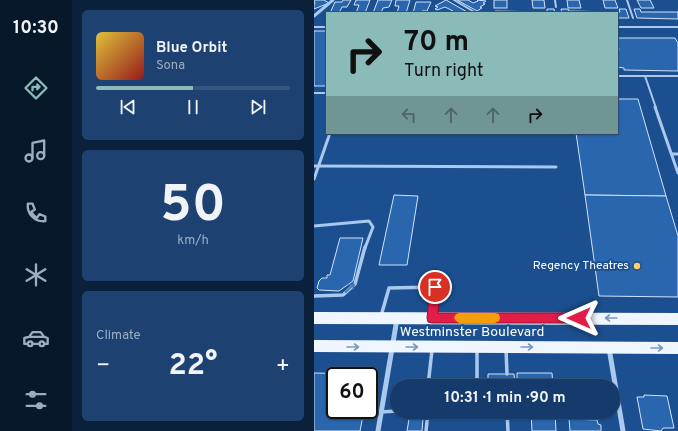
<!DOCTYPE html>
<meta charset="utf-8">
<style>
body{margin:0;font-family:Overpass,sans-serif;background:#1d4271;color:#f1f3f6;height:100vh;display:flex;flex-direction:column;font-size:15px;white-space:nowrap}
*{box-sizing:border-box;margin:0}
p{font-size:13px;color:#9dadc1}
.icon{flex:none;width:22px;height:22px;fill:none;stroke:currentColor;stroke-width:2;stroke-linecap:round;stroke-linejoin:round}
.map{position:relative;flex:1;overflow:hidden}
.side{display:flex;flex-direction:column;gap:10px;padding:10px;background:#0b203b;width:242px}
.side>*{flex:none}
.hud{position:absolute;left:12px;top:12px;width:292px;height:122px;border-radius:0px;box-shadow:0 1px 3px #0004,0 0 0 1px #33557e;background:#8bbbb9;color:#111;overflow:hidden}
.speed{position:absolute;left:12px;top:367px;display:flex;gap:8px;font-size:20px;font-weight:700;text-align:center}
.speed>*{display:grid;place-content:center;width:52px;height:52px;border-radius:50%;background:#143b6b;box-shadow:0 1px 3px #0004,0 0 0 1px #33557e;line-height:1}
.speed .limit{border:2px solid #111;border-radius:6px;background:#fff;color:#111}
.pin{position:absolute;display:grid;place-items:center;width:34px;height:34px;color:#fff;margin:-17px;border:2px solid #fff;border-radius:50%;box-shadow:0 1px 4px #0007}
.me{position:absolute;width:44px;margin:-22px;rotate:270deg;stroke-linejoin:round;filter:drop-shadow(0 0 3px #0008)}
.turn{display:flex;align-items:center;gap:14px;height:84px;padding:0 12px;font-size:18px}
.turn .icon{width:52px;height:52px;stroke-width:2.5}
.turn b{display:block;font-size:28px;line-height:34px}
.lanes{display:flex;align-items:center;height:38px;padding:0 12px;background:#0003;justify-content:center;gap:20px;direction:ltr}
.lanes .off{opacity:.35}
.big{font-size:30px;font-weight:700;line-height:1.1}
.side .tile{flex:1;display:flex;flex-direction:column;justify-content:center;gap:6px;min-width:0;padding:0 14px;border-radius:6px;background:#1d4271}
.side .dial{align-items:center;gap:0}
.dial b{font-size:52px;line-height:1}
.song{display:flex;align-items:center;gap:12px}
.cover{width:48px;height:48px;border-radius:6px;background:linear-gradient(135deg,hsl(50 70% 55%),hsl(0 70% 35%))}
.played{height:4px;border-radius:2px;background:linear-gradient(90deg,#8bbbb9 50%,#33557e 50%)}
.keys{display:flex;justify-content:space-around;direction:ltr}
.heat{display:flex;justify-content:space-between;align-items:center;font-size:22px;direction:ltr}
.trip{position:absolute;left:76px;top:379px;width:230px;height:40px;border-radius:20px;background:#143b6b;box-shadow:0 1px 3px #0004,0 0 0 1px #33557e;font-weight:700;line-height:40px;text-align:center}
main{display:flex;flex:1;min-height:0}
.dock{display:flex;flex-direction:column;width:72px;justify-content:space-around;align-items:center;background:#08182b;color:#9dadc1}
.dock .icon{width:28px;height:28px}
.dock .active{color:#8bbbb9}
.dock b{font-size:18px;color:#f1f3f6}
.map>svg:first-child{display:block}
.building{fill:#2a66ad;stroke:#cfe3fa}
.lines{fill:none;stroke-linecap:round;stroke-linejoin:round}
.lane-far2{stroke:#a9c9ee;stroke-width:2}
.lane-far1{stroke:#a9c9ee;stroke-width:3}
.lane{stroke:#a9c9ee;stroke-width:3.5}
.street-far1{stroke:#a9c9ee;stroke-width:3}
.street{stroke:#a9c9ee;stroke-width:5}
.primary{fill:#f0f6ff;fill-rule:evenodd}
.oneway{stroke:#4674ac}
.oneway2{stroke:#7b9ac1}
.route{fill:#e11d48;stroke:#92132f}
.slow{fill:#f59e0b}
.poi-dot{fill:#ffd166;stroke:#1b4f8f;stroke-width:1.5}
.labels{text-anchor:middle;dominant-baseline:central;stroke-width:4;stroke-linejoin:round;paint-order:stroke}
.poi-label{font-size:12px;fill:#fff;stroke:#1b4f8f;text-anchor:end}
.near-street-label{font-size:14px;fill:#fff;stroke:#1b4f8f}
</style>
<main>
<nav class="dock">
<b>10:30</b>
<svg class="icon active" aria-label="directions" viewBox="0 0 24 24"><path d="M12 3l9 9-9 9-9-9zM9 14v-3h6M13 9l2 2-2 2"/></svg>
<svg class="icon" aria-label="music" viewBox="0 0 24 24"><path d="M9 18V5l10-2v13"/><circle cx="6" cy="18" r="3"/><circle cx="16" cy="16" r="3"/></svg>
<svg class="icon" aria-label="phone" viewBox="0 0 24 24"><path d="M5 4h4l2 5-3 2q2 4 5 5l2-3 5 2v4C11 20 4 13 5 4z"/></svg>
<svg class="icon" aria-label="climate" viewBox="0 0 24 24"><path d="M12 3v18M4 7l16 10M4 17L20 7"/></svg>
<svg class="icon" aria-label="car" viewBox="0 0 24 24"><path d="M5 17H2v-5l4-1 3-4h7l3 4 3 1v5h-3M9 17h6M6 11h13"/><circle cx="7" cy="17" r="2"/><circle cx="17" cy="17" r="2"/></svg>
<svg class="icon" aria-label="filters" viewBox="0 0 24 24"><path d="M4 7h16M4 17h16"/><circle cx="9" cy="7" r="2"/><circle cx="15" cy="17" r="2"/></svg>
</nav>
<section class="side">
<div class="tile">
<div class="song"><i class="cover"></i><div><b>Blue Orbit</b><p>Sona</p></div></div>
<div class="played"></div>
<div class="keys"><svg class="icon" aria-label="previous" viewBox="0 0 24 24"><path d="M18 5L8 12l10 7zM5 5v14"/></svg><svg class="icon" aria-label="pause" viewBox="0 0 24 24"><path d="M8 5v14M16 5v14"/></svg><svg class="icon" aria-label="next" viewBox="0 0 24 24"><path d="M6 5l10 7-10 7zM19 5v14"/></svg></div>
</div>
<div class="tile dial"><b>50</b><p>km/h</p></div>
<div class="tile"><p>Climate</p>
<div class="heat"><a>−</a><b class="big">22°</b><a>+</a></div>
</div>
</section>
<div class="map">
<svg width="364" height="431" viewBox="0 0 364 431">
<rect width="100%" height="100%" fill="#1b4f8f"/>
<g class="building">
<path d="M0 0H10L15 3 0 9V4H1Z"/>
<path d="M29 0H37L33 7H28L25 13H16L21 2H28Z"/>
<path d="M42 0H56L51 13H42L45 5H40Z"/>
<path d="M64 0H78L75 7 69 8 67 13H59Z"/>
<path d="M82 0H96L92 13H83L85 6H81Z"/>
<path d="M132 0 155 13H134L139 11 131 7 123 10 121 9 124 7 121 6Z"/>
<path d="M143 0H154L159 3 164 1 163 0 172 1 169 3 171 4 166 7 168 8 163 11Z"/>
<rect x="180" y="0" width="13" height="8"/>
<path d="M218 0H230L231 8H219Z"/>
<path d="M253 0H265L267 8H254Z"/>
<path d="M289 0H301L304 8H291Z"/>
<path d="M323 0H336L340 8H327Z"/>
<path d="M102 2H117L113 11H108L107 13H99Z"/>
<path d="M233 9H240L241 13H181V11L233 12Z"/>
<path d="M247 9H254L255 11 306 12 305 9H312L315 18H303V13H248Z"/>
<path d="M320 9H326L327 12H364V19L323 18Z"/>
<rect x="0" y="31" width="13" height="55"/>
<path d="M303 38H361L364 43V71L310 70V68L303 67V50H305Z"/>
<path d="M303 99H324L352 196 271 195 262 133H303Z"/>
<path d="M80 195 104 196 93 265H65Z"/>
<path d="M271 195 352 196 364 236V297L285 296Z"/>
<path d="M26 238H49L39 281 25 291 5 290 3 288 5 281 8 278H13V275H16Z"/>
<path d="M0 373 57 374 55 384V376H21V410H50L46 431H0Z"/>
<path d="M203 373H238L239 386H203Z"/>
<path d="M174 374H200L201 385H182V379H174Z"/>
<path d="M120 379 157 380 156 386H119Z"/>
<path d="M330 395 353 396 360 428H349L347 431 329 429 323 397H330Z"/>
<path d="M217 412H241L242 431H218Z"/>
<path d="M254 412H279L280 415H254Z"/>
<path d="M95 419H109L108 431H93Z"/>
<path d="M255 419 283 420 284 424 287 425V431H256Z"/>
</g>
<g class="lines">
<g class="lane-far2">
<path d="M140 0 162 13"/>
<path d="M241 0 242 7"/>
<path d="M313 0 319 18"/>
<path d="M0 27H13"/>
<path d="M303 27H364"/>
<path d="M303 76H364"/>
<path d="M331 76 342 108"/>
<path d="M0 93H13"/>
</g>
<g class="lane-far1">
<path d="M341 107 364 173"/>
<path d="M358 154H364"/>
<path d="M0 166 242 167"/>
<path d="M0 179 16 133"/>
<path d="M0 226 55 221 59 227 51 248"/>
</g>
<g class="lane">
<path d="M0 296 29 295 41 284 51 247"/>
<path d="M67 316 75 288 121 287 119 316"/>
<path d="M192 349 193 374"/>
<path d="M163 350V386"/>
<path d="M114 386 118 350"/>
<path d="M67 412 83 411"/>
<path d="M193 412 194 431"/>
<path d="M112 431 114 412"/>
</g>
<path class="street-far1" d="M0 16 19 0"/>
<g class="street">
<path d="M295 348 309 431"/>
<path d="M64 431 83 319"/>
</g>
<g class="primary">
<path d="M0 312 364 313V325L0 324Z"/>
<path d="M0 340 364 342V354L0 352Z"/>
</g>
</g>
<defs><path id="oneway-shaft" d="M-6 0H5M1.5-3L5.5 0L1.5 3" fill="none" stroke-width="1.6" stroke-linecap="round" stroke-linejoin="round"/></defs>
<use class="oneway" href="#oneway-shaft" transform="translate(36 288) rotate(-43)"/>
<g class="oneway2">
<use href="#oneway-shaft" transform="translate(297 318) rotate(-180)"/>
<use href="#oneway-shaft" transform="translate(39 347)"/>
<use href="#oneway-shaft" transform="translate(98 347)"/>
<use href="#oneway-shaft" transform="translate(213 347)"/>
<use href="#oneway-shaft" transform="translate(343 348)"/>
</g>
<path class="route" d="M121 283 125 284 126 287 124 313H265L269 315 270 318 269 322 265 323H118L114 322 113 318 116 287 118 284Z"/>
<path class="slow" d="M145 313H181L185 314 186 318 185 321 181 323H145L142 321 140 318 142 314Z"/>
<circle class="poi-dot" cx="323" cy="266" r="4"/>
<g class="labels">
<g class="poi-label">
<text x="315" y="266">Regency Theatres</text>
</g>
<g class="near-street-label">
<text x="158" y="332">Westminster Boulevard</text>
</g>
</g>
</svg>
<div class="speed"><div class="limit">60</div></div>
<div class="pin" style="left:121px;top:287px;background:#d93025"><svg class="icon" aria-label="arrive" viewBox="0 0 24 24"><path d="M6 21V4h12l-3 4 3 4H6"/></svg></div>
<svg class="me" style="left:265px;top:318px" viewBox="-20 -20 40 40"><path d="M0-17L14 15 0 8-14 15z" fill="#e11d48" stroke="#fff" stroke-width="4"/></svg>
<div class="trip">10:31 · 1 min · 90 m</div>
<div class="hud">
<div class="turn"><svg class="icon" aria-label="right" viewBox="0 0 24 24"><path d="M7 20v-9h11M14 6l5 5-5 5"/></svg><div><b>70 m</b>Turn right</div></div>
<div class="lanes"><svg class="icon off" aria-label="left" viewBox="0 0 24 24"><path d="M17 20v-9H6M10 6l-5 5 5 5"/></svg><svg class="icon off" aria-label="ahead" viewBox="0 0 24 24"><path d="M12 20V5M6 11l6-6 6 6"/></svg><svg class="icon off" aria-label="ahead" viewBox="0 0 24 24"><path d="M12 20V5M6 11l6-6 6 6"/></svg><svg class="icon" aria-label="right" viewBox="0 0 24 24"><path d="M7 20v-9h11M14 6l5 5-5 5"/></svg></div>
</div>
</div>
</main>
